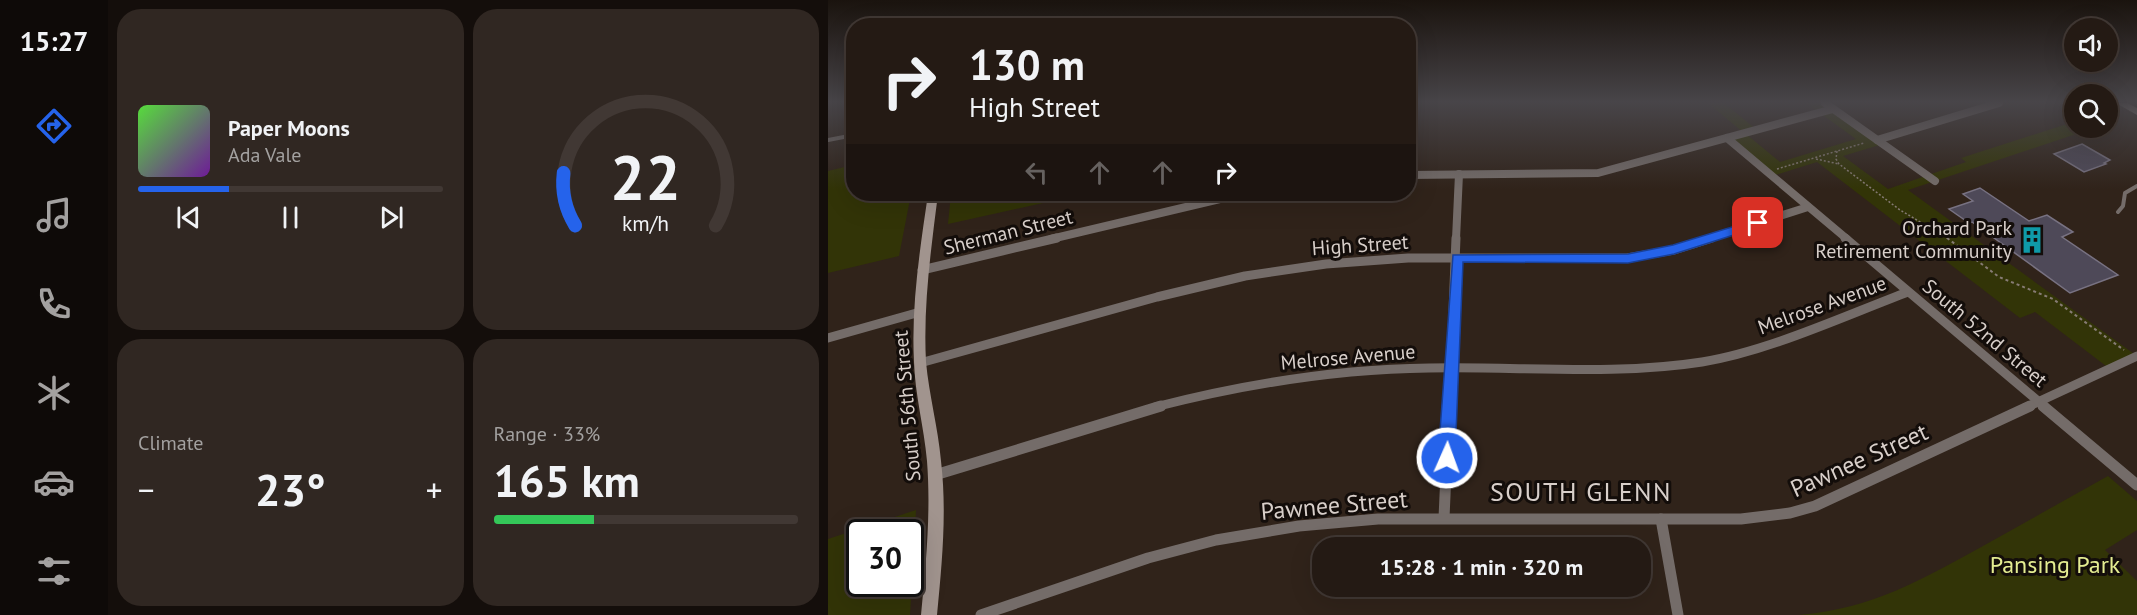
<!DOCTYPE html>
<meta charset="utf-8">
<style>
body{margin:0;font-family:"PT Sans",sans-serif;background:#302722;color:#f1f3f6;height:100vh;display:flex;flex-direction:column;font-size:22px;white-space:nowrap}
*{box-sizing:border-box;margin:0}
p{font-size:20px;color:#a3a1a0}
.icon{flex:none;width:33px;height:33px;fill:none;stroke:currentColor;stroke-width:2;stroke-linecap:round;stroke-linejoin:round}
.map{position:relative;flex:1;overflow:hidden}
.side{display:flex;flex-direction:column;gap:9px;padding:9px;background:#140e0b;width:720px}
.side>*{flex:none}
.guide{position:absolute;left:18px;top:18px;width:570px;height:183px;border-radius:24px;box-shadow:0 6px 24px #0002,0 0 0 2px #413834;background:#241a14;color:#f1f3f6;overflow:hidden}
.buttons{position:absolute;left:1236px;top:18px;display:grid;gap:12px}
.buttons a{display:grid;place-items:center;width:54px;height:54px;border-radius:50%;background:#241a14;box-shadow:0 6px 24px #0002,0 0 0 2px #413834;font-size:30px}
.speed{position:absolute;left:18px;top:519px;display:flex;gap:12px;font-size:30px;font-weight:700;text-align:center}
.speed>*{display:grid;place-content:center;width:78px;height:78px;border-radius:50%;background:#241a14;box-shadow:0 6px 24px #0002,0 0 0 2px #413834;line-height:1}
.speed .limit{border:3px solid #111;border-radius:9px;background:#fff;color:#111}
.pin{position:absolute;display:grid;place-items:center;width:51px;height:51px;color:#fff;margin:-26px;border-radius:12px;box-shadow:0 3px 9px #0006}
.me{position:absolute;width:66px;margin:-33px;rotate:2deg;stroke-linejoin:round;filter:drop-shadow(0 0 4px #0008)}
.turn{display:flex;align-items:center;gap:21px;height:126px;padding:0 24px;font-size:27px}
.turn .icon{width:78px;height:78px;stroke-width:2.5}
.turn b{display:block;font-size:42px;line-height:51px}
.lanes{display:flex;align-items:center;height:57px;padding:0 24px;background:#0003;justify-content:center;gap:30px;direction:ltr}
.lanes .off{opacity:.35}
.big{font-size:45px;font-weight:700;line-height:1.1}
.side .card{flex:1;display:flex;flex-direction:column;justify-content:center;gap:9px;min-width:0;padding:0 21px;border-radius:24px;background:#302722}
.side .dial{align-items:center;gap:0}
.dial svg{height:156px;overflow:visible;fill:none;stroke:#413834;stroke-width:7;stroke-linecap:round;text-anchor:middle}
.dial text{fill:#f1f3f6;stroke:none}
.song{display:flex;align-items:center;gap:18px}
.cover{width:72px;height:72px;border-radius:9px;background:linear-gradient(135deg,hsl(110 70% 55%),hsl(280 70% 35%))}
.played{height:6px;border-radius:3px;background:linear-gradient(90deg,#2563eb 30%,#413834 30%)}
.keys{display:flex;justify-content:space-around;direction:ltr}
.heat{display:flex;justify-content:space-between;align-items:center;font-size:33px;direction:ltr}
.charge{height:9px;border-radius:4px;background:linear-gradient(90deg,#34c759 33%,#413834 0)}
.side .tiles{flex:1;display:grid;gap:9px;grid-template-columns:repeat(2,1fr)}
.trip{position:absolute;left:484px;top:537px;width:339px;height:60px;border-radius:24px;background:#241a14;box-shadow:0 6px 24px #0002,0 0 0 2px #413834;font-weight:700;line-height:60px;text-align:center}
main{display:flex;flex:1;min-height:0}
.tab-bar{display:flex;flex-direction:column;width:108px;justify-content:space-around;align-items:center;background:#0e0a08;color:#a3a1a0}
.tab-bar .icon{width:42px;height:42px}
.tab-bar .on{color:#2563eb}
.tab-bar b{font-size:27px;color:#f1f3f6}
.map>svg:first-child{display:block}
.green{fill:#323407;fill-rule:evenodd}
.building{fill:#4e4958;stroke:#787282;stroke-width:1.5}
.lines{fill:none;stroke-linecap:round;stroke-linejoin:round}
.path-far1{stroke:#867b74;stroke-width:1.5;stroke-dasharray:2 2;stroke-linecap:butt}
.path{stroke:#867b74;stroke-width:2;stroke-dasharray:3 3;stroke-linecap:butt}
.lane{stroke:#746c69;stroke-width:4}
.street-far2{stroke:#746c69;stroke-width:8}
.street-far1{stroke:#746c69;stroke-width:9}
.street{stroke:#746c69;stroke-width:11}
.secondary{fill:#a1948e;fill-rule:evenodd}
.route{fill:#2563eb;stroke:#184099;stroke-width:1.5}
.labels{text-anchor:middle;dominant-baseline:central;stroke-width:6;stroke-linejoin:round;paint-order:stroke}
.poi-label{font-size:20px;fill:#d8cfca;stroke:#130d0a;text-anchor:end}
.street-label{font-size:20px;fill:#d8cfca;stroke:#130d0a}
.near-street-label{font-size:24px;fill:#d8cfca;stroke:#130d0a}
.near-park-label{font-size:24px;fill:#e4ec91;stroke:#130d0a}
.near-neighbourhood-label{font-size:26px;letter-spacing:1.5px;fill:#d8cfca;stroke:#130d0a}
</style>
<main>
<nav class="tab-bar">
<b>15:27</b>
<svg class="icon on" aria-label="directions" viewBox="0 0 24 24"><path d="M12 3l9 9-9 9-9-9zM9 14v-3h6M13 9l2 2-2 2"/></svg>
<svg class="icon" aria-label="music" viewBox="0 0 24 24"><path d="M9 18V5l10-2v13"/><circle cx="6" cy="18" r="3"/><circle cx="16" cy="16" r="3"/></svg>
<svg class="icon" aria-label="phone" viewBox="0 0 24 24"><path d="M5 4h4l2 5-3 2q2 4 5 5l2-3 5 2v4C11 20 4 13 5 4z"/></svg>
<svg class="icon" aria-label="climate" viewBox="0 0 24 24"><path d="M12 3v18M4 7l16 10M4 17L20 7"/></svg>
<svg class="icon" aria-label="car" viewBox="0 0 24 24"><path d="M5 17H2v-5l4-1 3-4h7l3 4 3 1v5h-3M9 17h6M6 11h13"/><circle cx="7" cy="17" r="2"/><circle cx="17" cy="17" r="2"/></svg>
<svg class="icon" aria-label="filters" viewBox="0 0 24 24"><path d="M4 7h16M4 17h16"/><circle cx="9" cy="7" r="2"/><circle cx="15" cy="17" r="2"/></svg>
</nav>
<section class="side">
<div class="tiles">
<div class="card">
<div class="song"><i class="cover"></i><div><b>Paper Moons</b><p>Ada Vale</p></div></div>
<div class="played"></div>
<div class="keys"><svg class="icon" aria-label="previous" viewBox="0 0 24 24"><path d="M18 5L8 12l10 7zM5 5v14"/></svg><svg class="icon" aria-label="pause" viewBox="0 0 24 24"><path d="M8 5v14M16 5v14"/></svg><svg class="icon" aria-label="next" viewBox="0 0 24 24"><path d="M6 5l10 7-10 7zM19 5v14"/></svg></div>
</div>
<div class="card dial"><svg viewBox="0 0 100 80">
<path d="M14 69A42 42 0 1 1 86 69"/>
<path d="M14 69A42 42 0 0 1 8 42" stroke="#2563eb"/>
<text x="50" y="56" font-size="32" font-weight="700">22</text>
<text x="50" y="72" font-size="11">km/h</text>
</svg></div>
<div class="card"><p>Climate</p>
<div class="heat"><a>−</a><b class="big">23°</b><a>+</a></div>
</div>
<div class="card"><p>Range · 33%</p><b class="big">165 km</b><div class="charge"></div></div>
</div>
</section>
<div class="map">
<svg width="1309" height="615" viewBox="0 0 1309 615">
<rect width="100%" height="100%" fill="#30231a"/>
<g class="green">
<path d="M880 103H896L929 130 918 134 952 162 1028 139 978 103H997L1055 144 1015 156 1060 189 1138 162 1133 158 1245 122 1246 128 1260 130 1080 190 1309 356 1282 369 1207 312 1192 318 989 162 944 176 899 138 916 133Z"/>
<path d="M25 165 26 194H83L71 256 0 273V171Z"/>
<path d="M123 194H256L120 224Z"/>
<path d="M1280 476 1309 501V530L1277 550 1309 581V615H971C1046 608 1091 581 1155 546 1197 523 1238 499 1280 476Z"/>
<path d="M88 510 82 615H0V539ZM82 532V584H32V532Z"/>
</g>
<g class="building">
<path d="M1254 144 1282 160 1276 163 1278 164 1256 172 1226 154Z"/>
<path d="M1152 188 1201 221 1219 215 1245 232 1234 237 1290 275 1242 293 1144 222 1141 223 1121 209 1145 201 1135 194Z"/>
</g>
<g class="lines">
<g class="path-far1">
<path d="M1009 151 1008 159 1011 164 1072 210 1121 239"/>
<path d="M988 159 1011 164"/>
<path d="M949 169 1036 143"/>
</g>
<path class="path" d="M1119 238 1171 277 1225 299 1296 350"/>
<g class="lane">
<path d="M0 140 26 135"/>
<path d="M1290 212 1295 206 1297 193 1309 186"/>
</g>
<g class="street-far2">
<path d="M997 103 1107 181"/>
<path d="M899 138 1019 239"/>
<path d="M1049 140 1171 103"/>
<path d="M580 175 770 173 1005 109"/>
<path d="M223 239 413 194"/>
<path d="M628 239 631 174"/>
<path d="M879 239 980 207"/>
</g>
<g class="street-far1">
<path d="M1017 238 1217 407"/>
<path d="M94 270 229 238"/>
<path d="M0 338 92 312"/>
<path d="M92 363 329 297 417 276 498 264 580 258H799L846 250 884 238"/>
<path d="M327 407C417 384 508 369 601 368 690 366 785 376 874 362 941 351 1016 316 1080 292"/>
<path d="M621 407 628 238"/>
<path d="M1199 407 1309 356"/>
</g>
<g class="street">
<path d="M1215 406 1309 485"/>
<path d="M107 475 333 406"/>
<path d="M616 518 621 406"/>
<path d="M833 519 850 615"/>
<path d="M153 615 320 558 388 540 471 526 550 519H913L962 513 987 506 1202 406"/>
</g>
<g class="secondary">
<path d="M1288 103H1299L1309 108V115Z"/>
<path d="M100 194H110C103 249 95 306 98 362 101 395 110 427 113 461 119 512 114 564 109 615H93C98 564 103 512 99 461 96 427 87 395 86 362 83 306 92 249 100 194Z"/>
</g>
</g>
<linearGradient id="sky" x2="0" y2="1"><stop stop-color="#1a130e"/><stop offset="0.54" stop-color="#484549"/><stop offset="1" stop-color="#484549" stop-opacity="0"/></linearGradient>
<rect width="1309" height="189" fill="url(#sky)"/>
<path class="route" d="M930 219 936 223 934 226 846 254 800 263 635 262 627 458 624 463 619 465 613 463 610 458 625 255 800 254 845 245Z"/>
<defs>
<symbol id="building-bare" viewBox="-9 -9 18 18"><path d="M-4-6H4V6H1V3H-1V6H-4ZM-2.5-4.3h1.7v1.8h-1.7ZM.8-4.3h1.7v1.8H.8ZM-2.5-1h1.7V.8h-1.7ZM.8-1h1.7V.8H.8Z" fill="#0f9aa8" stroke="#130d0a" stroke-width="2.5" paint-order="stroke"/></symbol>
</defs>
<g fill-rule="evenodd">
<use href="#building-bare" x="1185" y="221" width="38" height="38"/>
</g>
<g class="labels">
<g class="poi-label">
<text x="1184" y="228">Orchard Park<tspan x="1184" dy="23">Retirement Community</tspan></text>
</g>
<g class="street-label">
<text transform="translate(180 232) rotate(-14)">Sherman Street</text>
<text transform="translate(532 245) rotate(-4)">High Street</text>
<text transform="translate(994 305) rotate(-20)">Melrose Avenue</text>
<text transform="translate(1157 333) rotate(40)">South 52nd Street</text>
<text transform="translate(520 357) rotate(-5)">Melrose Avenue</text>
<text transform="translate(79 406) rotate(-95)">South 56th Street</text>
</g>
<g class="near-street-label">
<text transform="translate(1031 460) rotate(-24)">Pawnee Street</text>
<text transform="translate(506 505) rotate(-5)">Pawnee Street</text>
</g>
<g class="near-park-label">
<text x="1227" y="564">Pansing Park</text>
</g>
<g class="near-neighbourhood-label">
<text x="753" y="491">SOUTH GLENN</text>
</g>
</g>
</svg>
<div class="buttons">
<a><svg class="icon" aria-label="sound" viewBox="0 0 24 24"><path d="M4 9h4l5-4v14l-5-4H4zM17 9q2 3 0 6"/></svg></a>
<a><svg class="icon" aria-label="search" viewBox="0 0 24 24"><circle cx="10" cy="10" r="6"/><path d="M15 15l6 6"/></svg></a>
</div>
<div class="speed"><div class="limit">30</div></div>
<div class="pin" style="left:930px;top:223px;background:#d93025"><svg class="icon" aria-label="arrive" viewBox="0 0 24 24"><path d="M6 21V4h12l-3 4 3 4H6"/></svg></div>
<svg class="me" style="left:619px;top:458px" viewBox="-20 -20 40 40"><circle r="17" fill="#2563eb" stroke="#fff" stroke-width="3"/><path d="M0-11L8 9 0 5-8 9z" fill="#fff"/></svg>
<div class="trip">15:28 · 1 min · 320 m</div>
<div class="guide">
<div class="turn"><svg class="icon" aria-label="right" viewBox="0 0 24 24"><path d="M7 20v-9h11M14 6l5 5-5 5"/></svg><div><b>130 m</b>High Street</div></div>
<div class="lanes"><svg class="icon off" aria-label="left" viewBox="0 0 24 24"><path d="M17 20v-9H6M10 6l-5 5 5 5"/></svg><svg class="icon off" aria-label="ahead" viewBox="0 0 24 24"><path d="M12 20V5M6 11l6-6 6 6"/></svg><svg class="icon off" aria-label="ahead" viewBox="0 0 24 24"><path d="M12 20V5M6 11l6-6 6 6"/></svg><svg class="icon" aria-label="right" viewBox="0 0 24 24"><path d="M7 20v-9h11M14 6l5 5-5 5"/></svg></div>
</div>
</div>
</main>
